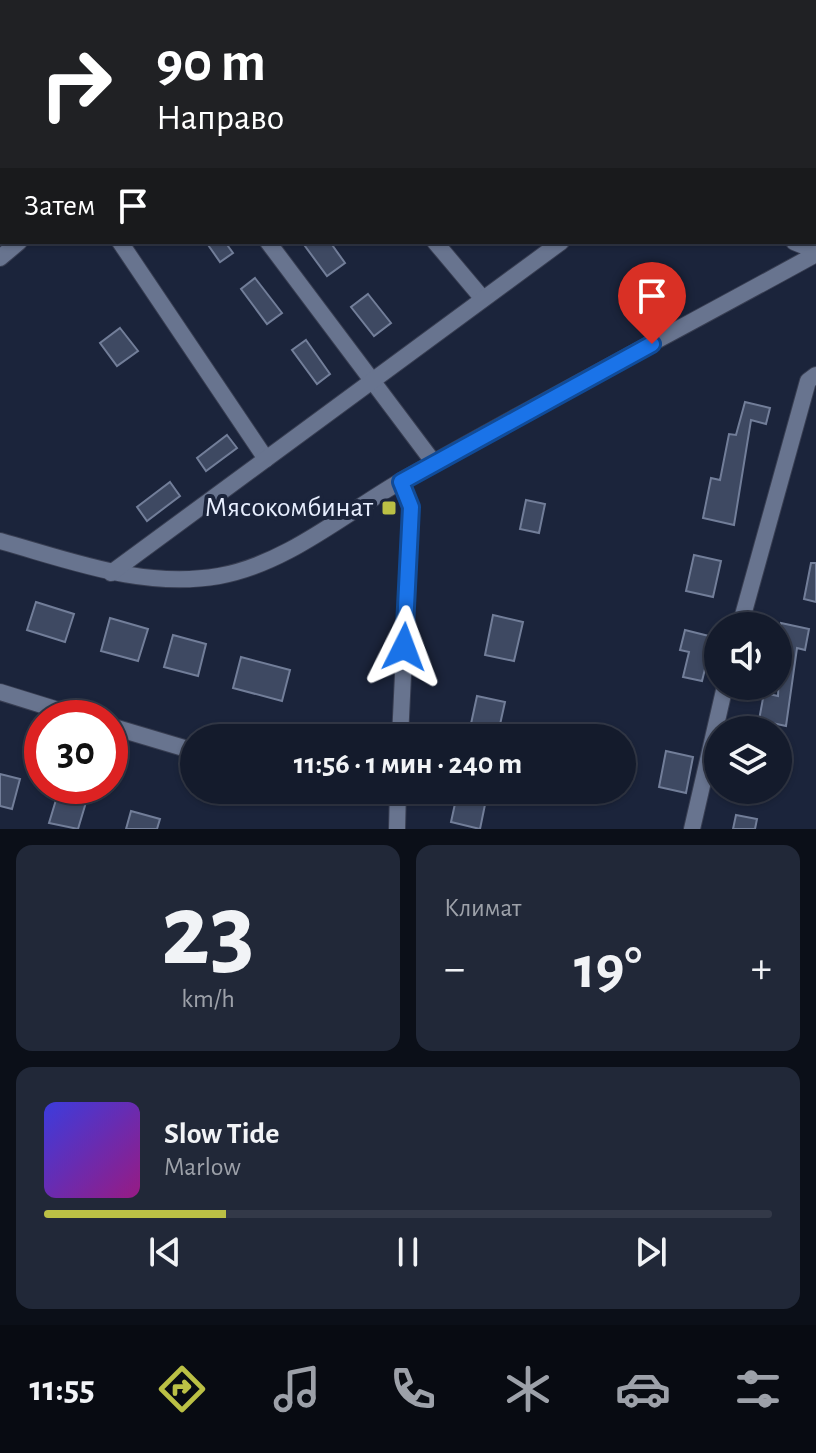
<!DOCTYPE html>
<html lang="ru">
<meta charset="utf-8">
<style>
body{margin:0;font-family:"Alegreya Sans",sans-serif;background:#212838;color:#f1f3f6;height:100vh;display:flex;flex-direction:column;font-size:30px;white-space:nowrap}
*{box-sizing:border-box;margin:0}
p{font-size:26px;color:#9da1a9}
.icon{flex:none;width:44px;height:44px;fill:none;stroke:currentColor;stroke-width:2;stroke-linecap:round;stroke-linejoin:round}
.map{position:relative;height:829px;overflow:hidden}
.side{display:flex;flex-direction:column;gap:16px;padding:16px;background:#0b0f18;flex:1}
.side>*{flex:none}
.top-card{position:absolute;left:0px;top:0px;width:816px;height:244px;box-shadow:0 2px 6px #0004,0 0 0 2px #333948;background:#202124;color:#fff;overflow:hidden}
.controls{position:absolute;left:704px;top:612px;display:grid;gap:16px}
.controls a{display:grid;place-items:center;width:88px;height:88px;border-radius:50%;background:#141b2c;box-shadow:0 2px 6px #0004,0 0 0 2px #333948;font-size:40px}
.speed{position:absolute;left:24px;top:700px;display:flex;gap:16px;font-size:40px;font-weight:700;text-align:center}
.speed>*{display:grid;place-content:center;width:104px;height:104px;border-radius:50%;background:#141b2c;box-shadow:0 2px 6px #0004,0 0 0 2px #333948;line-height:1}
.speed .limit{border:12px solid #d22;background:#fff;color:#111}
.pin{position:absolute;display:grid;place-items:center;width:68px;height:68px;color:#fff;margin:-82px -34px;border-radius:50% 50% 50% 0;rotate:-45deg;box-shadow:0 0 8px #0007}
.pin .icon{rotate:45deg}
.me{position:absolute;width:88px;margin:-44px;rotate:3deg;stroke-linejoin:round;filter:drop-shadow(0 0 6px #0008)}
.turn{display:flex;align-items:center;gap:28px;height:168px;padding:0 24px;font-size:36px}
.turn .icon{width:104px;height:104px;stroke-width:2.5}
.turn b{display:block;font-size:56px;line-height:68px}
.then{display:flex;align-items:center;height:76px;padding:0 24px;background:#0003;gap:16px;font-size:30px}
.big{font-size:60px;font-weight:700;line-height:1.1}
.side .widget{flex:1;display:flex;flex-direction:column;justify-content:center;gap:12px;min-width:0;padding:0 28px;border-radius:16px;background:#212838}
.side .dial{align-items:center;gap:0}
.dial b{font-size:104px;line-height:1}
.song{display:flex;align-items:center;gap:24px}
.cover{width:96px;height:96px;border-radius:12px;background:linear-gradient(135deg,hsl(240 70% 55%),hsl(310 70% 35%))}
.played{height:8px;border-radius:4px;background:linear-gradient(90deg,#bbc045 25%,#333948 25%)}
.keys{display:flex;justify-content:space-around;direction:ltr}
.heat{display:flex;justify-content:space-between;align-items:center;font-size:44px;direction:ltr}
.side .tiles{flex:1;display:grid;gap:16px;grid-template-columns:1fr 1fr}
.widget:last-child{grid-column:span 2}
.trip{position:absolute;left:180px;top:724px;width:456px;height:80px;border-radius:40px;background:#141b2c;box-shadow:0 2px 6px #0004,0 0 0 2px #333948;font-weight:700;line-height:80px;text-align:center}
.dock{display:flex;height:128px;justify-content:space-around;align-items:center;background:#080b12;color:#9da1a9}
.dock .icon{width:56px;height:56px}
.dock .on{color:#bbc045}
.dock b{font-size:36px;color:#f1f3f6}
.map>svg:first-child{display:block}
.building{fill:#3e4962;stroke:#727e99;stroke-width:2}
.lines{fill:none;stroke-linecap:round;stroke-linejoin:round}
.minor-casing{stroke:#383e52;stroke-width:18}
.minor{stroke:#68748f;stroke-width:16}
.route-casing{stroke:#114b97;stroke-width:20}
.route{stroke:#1a73e8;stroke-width:14}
.poi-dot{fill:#bbc045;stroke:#1b243b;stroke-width:3}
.labels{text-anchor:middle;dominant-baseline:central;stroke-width:8;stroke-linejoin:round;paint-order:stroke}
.poi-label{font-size:28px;fill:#e7eefe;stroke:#1b243b;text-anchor:end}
</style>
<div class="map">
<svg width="816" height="829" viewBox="0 0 816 829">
<rect width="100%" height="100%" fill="#1b243b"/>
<g class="building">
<path d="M206 242H225L233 253 220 262Z"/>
<path d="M302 242H330L345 263 327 276Z"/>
<path d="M255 278 282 313 267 324 241 289Z"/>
<path d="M368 294 391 323 374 336 351 307Z"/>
<path d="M120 328 138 351 117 366 100 343Z"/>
<path d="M306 340 330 374 317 384 292 350Z"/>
<path d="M745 402 770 408 766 424 751 420 734 525 703 518 711 478 720 480 729 434 736 435Z"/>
<path d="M227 435 237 448 206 471 197 458Z"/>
<path d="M170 482 180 496 147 521 137 507Z"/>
<path d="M526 500 545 504 539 533 520 529Z"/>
<path d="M694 555 721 561 713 597 686 591Z"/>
<path d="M811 563H816V602L804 599Z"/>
<path d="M36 602 74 614 65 642 27 630Z"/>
<path d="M493 615 523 622 514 661 485 655Z"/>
<path d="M110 618 148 629 138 661 101 651Z"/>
<path d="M781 623 809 629 805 650 797 648 786 726 759 720 764 693 778 696Z"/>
<path d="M685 630 713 637 702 681 683 677 689 652 680 650Z"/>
<path d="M173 635 206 644 198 676 164 667Z"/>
<path d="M241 657 290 670 282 701 233 688Z"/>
<path d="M477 696 505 702 497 738 469 733Z"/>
<path d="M666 751 693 757 686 793 659 787Z"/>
<path d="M0 774 20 779 12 809 0 806Z"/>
<path d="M59 790 87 799 78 829 49 823Z"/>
<path d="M458 790H488L480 829 451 822Z"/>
<path d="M131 811 160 819 157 829H126Z"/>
<path d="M736 815 757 819 755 829H733Z"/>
</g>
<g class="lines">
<defs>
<g id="minor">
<path d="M82 0 84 2"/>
<path d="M397 0 399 2"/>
<path d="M495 0 497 2"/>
<path d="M319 2 321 0"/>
<path d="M0 96 2 95"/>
<path d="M120 242 266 459"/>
<path d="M268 242 434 463"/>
<path d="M435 242 483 299"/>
<path d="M794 242 816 251"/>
<path d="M0 258 19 242"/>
<path d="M0 541C72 561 143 589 219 576 286 564 344 514 401 481 538 403 678 330 816 254"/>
<path d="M111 573 561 242"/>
<path d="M740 626 808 381 816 375"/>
<path d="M0 692 84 718"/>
<path d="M110 726 194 751"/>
<path d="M400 738 411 507 401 482"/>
<path d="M397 829 398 790"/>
<path d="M692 829 725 686"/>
</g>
</defs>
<use href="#minor" class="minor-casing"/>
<use href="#minor" class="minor"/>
</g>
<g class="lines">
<defs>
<path id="route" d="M404 647 411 507 401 482 652 344"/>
</defs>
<use href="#route" class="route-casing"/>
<use href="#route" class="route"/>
</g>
<rect class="poi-dot" x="381" y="500" width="16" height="16" rx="4"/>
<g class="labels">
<g class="poi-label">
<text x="373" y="508">Мясокомбинат</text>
</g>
</g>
</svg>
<div class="controls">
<a><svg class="icon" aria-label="sound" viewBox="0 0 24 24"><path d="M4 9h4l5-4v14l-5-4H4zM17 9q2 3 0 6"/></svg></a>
<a><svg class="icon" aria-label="layers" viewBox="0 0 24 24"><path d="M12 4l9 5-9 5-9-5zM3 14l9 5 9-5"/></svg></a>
</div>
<div class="speed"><div class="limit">30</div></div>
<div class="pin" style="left:652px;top:344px;background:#d93025"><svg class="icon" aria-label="arrive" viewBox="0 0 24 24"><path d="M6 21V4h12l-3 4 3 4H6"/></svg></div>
<svg class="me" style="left:404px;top:647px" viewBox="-20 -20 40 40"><path d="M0-17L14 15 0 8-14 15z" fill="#1a73e8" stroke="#fff" stroke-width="4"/></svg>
<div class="trip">11:56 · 1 мин · 240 m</div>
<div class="top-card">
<div class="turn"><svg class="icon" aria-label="right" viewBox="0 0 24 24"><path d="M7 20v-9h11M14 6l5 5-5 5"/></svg><div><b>90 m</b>Направо</div></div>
<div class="then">Затем<svg class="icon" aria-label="arrive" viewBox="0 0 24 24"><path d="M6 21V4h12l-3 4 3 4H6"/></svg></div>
</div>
</div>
<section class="side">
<div class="tiles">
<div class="widget dial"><b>23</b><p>km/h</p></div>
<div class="widget"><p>Климат</p>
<div class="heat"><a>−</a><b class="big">19°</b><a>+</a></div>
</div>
<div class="widget">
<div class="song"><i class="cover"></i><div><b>Slow Tide</b><p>Marlow</p></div></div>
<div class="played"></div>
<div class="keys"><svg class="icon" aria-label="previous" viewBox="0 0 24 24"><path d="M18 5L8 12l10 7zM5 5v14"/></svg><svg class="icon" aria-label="pause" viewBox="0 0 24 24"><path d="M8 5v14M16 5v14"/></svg><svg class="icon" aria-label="next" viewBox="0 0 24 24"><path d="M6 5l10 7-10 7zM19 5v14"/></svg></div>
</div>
</div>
</section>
<nav class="dock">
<b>11:55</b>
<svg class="icon on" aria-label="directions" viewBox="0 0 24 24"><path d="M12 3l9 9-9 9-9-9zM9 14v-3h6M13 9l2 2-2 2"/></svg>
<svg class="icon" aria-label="music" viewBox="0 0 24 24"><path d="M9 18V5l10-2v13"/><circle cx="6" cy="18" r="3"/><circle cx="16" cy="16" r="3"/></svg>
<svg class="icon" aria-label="phone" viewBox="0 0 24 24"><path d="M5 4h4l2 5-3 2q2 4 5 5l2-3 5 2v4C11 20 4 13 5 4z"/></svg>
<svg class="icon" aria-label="climate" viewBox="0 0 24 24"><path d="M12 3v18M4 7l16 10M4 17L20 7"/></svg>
<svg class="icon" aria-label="car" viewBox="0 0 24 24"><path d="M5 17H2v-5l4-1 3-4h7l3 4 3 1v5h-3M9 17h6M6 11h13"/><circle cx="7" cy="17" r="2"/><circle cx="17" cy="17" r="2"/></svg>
<svg class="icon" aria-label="filters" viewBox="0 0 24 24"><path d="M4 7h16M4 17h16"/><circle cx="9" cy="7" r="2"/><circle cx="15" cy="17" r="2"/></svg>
</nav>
